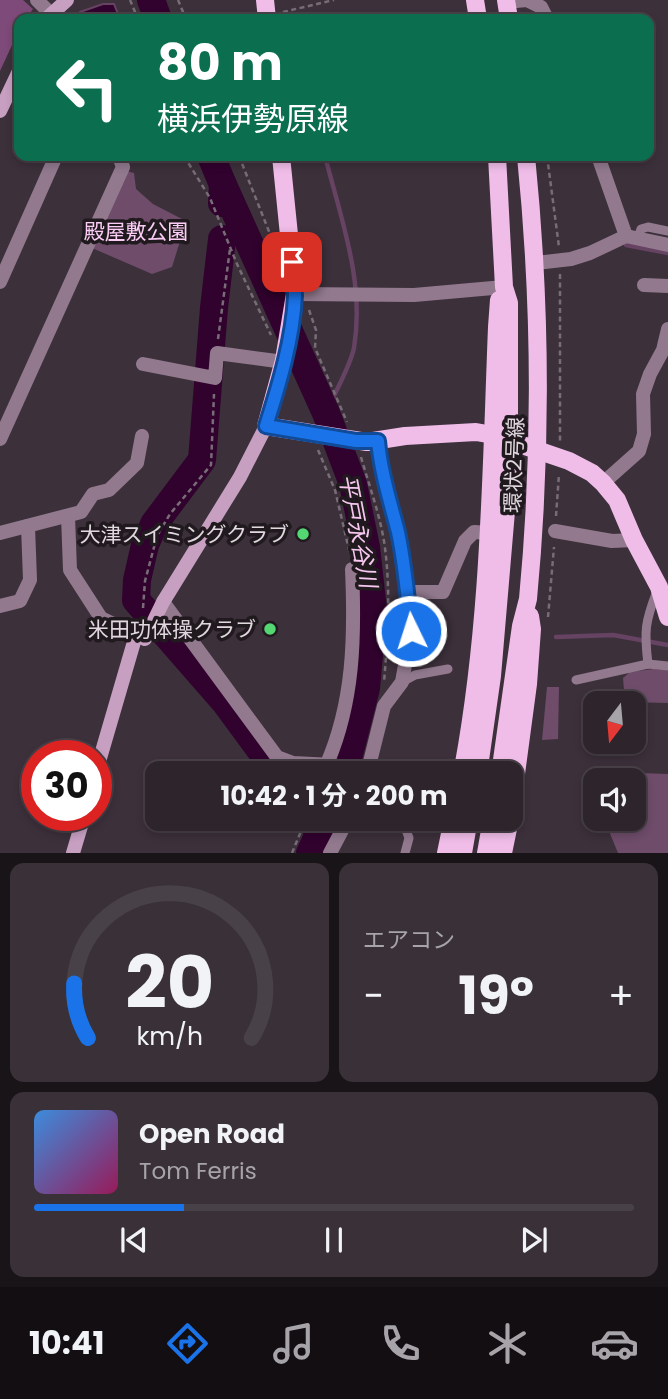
<!DOCTYPE html>
<html lang="ja">
<meta charset="utf-8">
<style>
body{margin:0;font-family:Poppins,"Noto Sans JP",sans-serif;background:#393038;color:#f1f3f6;height:100vh;display:flex;flex-direction:column;font-size:26px;white-space:nowrap}
*{box-sizing:border-box;margin:0}
p{font-size:23px;color:#a7a4a9}
.icon{flex:none;width:38px;height:38px;fill:none;stroke:currentColor;stroke-width:2;stroke-linecap:round;stroke-linejoin:round}
.map{position:relative;height:853px;overflow:hidden}
.panel{display:flex;flex-direction:column;gap:10px;padding:10px;background:#191418;flex:1}
.panel>*{flex:none}
.top-card{position:absolute;left:14px;top:14px;width:640px;height:147px;border-radius:14px;box-shadow:0 4px 10px #0003,0 0 0 2px #484148;background:#0b6e4f;color:#fff;overflow:hidden}
.needle{width:46px;rotate:196deg}
.controls{position:absolute;left:583px;top:691px;display:grid;gap:14px}
.controls a{display:grid;place-items:center;width:63px;height:63px;border-radius:14px;background:#2d242c;box-shadow:0 4px 10px #0003,0 0 0 2px #484148;font-size:35px}
.speed{position:absolute;left:21px;top:740px;display:flex;gap:14px;font-size:35px;font-weight:700;text-align:center}
.speed>*{display:grid;place-content:center;width:91px;height:91px;border-radius:50%;background:#2d242c;box-shadow:0 4px 10px #0003,0 0 0 2px #484148;line-height:1}
.speed .limit{border:10px solid #d22;background:#fff;color:#111}
.pin{position:absolute;display:grid;place-items:center;width:60px;height:60px;color:#fff;margin:-30px;border-radius:14px;box-shadow:0 4px 10px #0006}
.me{position:absolute;width:77px;margin:-38px;rotate:356deg;stroke-linejoin:round;filter:drop-shadow(0 0 5px #0008)}
.turn{display:flex;align-items:center;gap:24px;height:147px;padding:0 28px;font-size:32px}
.turn .icon{width:91px;height:91px;stroke-width:2.5}
.turn b{display:block;font-size:49px;line-height:60px}
.big{font-size:52px;font-weight:700;line-height:1.1}
.panel .widget{flex:1;display:flex;flex-direction:column;justify-content:center;gap:10px;min-width:0;padding:0 24px;border-radius:14px;background:#393038}
.panel .dial{align-items:center;gap:0}
.dial svg{height:182px;overflow:visible;fill:none;stroke:#484148;stroke-width:7;stroke-linecap:round;text-anchor:middle}
.dial text{fill:#f1f3f6;stroke:none}
.song{display:flex;align-items:center;gap:21px}
.cover{width:84px;height:84px;border-radius:10px;background:linear-gradient(135deg,hsl(210 70% 55%),hsl(330 70% 35%))}
.played{height:7px;border-radius:4px;background:linear-gradient(90deg,#1a73e8 25%,#484148 25%)}
.keys{display:flex;justify-content:space-around;direction:ltr}
.heat{display:flex;justify-content:space-between;align-items:center;font-size:38px;direction:ltr}
.panel .tiles{flex:1;display:grid;gap:10px;grid-template-columns:1fr 1fr}
.widget:last-child{grid-column:span 2}
.trip{position:absolute;left:145px;top:761px;width:378px;height:70px;border-radius:14px;background:#2d242c;box-shadow:0 4px 10px #0003,0 0 0 2px #484148;font-weight:700;line-height:70px;text-align:center}
.tabs{display:flex;height:112px;justify-content:space-around;align-items:center;background:#120e12;color:#a7a4a9}
.tabs .icon{width:49px;height:49px}
.tabs .selected{color:#1a73e8}
.tabs b{font-size:32px;color:#f1f3f6}
.map>svg:first-child{display:block}
.green{fill:#6e4c6a}
.forest{fill:#7e4a79}
.water{fill:#31022e;stroke:#664263;stroke-width:2}
.lines{fill:none;stroke-linecap:round;stroke-linejoin:round}
.stream{stroke:#664263;stroke-width:4.5}
.river{stroke:#31022e;stroke-width:28}
.path{stroke:#786d77;stroke-width:2.5;stroke-dasharray:5 3.5;stroke-linecap:butt}
.lane{stroke:#92798e;stroke-width:9}
.street{stroke:#92798e;stroke-width:14}
.secondary{stroke:#c79fc1;stroke-width:14}
.primary{stroke:#f0bde9;stroke-width:18}
.route-casing{stroke:#114b97;stroke-width:18}
.route{stroke:#1a73e8;stroke-width:12}
.poi-dot{fill:#54d672;stroke:#201a1f;stroke-width:2.5}
.labels{text-anchor:middle;dominant-baseline:central;stroke-width:7;stroke-linejoin:round;paint-order:stroke}
.park-label{font-size:21px;fill:#fbccf5;stroke:#201a1f}
.street-label{font-size:21px;fill:#e1d8df;stroke:#201a1f}
.poi-label{font-size:21px;fill:#e1d8df;stroke:#201a1f;text-anchor:end}
.water-label{font-size:23px;font-style:italic;fill:#f7c7f0;stroke:#201a1f}
</style>
<div class="map">
<svg width="668" height="853" viewBox="0 0 668 853">
<rect width="100%" height="100%" fill="#3c303b"/>
<g class="green">
<path d="M126 171 134 173 136 189 153 204 182 219 181 238 172 267 152 274 92 248Z"/>
<path d="M653 669 668 670V703L625 702 623 678 630 672Z"/>
<path d="M547 687H559L558 739 542 740Z"/>
<path d="M640 773 668 774V853H618L604 819H634V780H622Z"/>
</g>
<path class="forest" d="M0 0H23L33 9 26 19H19V30L0 71Z"/>
<path class="water" d="M103 4H114L120 19H72L80 12Z"/>
<g class="lines">
<g class="stream">
<path d="M325 156C341 219 365 282 354 348 350 367 334 394 326 413"/>
<path d="M626 245 668 253"/>
<path d="M556 637 613 635 668 645"/>
</g>
<g class="river">
<path d="M151 0 158 19"/>
<path d="M211 156 223 185 222 203"/>
<path d="M223 185 326 413 353 484 366 547 373 610 366 688 344 774"/>
<path d="M222 239 214 308 202 460 154 524 145 545 137 580 136 600 225 702 278 774"/>
<path d="M310 853 319 834 313 822"/>
</g>
<g class="path">
<path d="M130 0 138 19"/>
<path d="M178 0 186 19"/>
<path d="M283 12 334 0"/>
<path d="M184 156 210 198 237 264 271 335"/>
<path d="M239 156 272 239"/>
<path d="M547 156 559 247"/>
<path d="M560 274V443"/>
<path d="M309 310 316 330 315 348 347 422"/>
<path d="M218 339 230 249"/>
<path d="M318 450 335 490 350 554"/>
<path d="M361 457C369 485 379 512 384 541 391 587 388 635 384 682"/>
<path d="M556 516 559 474"/>
<path d="M143 608 145 581 157 536 170 514 211 465 214 394"/>
<path d="M548 617 554 547"/>
<path d="M292 853 306 819"/>
</g>
<g class="lane">
<path d="M638 238 641 229 648 227 668 231"/>
<path d="M378 441 382 477 398 534 408 592"/>
<path d="M648 664C644 631 645 622 657 591"/>
<path d="M576 680 648 664 668 666"/>
<path d="M402 682 415 675 448 669"/>
<path d="M402 819 409 838 405 853"/>
</g>
<g class="street">
<path d="M37 0 51 14"/>
<path d="M506 2 527 0 541 7 547 19"/>
<path d="M598 156 626 236"/>
<path d="M536 263 571 259 590 253 626 236 668 245"/>
<path d="M0 282 56 156"/>
<path d="M644 285 668 286"/>
<path d="M295 294 414 295 504 287"/>
<path d="M143 364 215 378 217 353 284 362"/>
<path d="M0 439 123 167 119 156"/>
<path d="M603 483 639 451 644 434 643 394 650 374 663 350 668 329"/>
<path d="M68 516 70 570 101 618 136 635"/>
<path d="M555 531 612 541 634 540"/>
<path d="M0 533 81 512 93 494 109 490 137 463 142 436"/>
<path d="M163 602 277 757 293 763 333 765 367 772"/>
<path d="M0 606 20 601 30 580 28 526"/>
<path d="M326 766C354 703 355 636 352 569"/>
<path d="M367 774 384 706 402 682 411 631 408 592H443L465 541 474 532 491 533"/>
<path d="M330 853 348 819"/>
</g>
<g class="secondary">
<path d="M46 19 67 0"/>
<path d="M0 111 19 71"/>
<path d="M96 772 136 635 145 639 163 602 240 477 266 426"/>
<path d="M73 853 84 816"/>
</g>
<g class="primary">
<path d="M265 0 267 19"/>
<path d="M475 0 478 19"/>
<path d="M506 0 509 19"/>
<path d="M281 156 295 294 284 360 266 426 367 442 405 436 476 432 493 435 569 461 592 473 603 483 617 500 634 540 659 587 668 617"/>
<path d="M462 774C490 626 491 477 497 327L499 300"/>
<path d="M478 774 492 676 509 476V303L504 287 497 156"/>
<path d="M500 774 521 626 528 599C542 451 541 304 526 156"/>
<path d="M511 811 528 684 532 629 530 616"/>
<path d="M446 853 453 819"/>
<path d="M463 853 469 819"/>
<path d="M486 853 492 819"/>
<path d="M503 853 510 819"/>
</g>
</g>
<g class="lines">
<defs>
<path id="route" d="M292 262C293 273 295 285 295 296 293 339 279 385 266 426L356 441H378C381 473 390 501 398 532 405 565 408 598 411 631"/>
</defs>
<use href="#route" class="route-casing"/>
<use href="#route" class="route"/>
</g>
<g class="poi-dot">
<circle cx="303" cy="534" r="7"/>
<circle cx="270" cy="629" r="7"/>
</g>
<g class="labels">
<g class="park-label">
<text x="136" y="231">殿屋敷公園</text>
</g>
<g class="street-label">
<text transform="translate(514 465) rotate(-88)">環状2号線</text>
</g>
<g class="poi-label">
<text x="289" y="534">大津スイミングクラブ</text>
<text x="256" y="629">米田功体操クラブ</text>
</g>
<g class="water-label">
<text transform="translate(358 531) rotate(79)">平戸永谷川</text>
</g>
</g>
</svg>
<div class="controls">
<a><svg class="needle" viewBox="-14 -14 28 28"><path d="M0-13l5 13h-10z" fill="#e53935"/><path d="M0 13l5-13h-10z" fill="#a7a4a9"/></svg></a>
<a><svg class="icon" aria-label="sound" viewBox="0 0 24 24"><path d="M4 9h4l5-4v14l-5-4H4zM17 9q2 3 0 6"/></svg></a>
</div>
<div class="speed"><div class="limit">30</div></div>
<div class="pin" style="left:292px;top:262px;background:#d93025"><svg class="icon" aria-label="arrive" viewBox="0 0 24 24"><path d="M6 21V4h12l-3 4 3 4H6"/></svg></div>
<svg class="me" style="left:411px;top:631px" viewBox="-20 -20 40 40"><circle r="17" fill="#1a73e8" stroke="#fff" stroke-width="3"/><path d="M0-11L8 9 0 5-8 9z" fill="#fff"/></svg>
<div class="trip">10:42 · 1 分 · 200 m</div>
<div class="top-card">
<div class="turn"><svg class="icon" aria-label="left" viewBox="0 0 24 24"><path d="M17 20v-9H6M10 6l-5 5 5 5"/></svg><div><b>80 m</b>横浜伊勢原線</div></div>
</div>
</div>
<section class="panel">
<div class="tiles">
<div class="widget dial"><svg viewBox="0 0 100 80">
<path d="M14 69A42 42 0 1 1 86 69"/>
<path d="M14 69A42 42 0 0 1 8 45" stroke="#1a73e8"/>
<text x="50" y="56" font-size="32" font-weight="700">20</text>
<text x="50" y="72" font-size="11">km/h</text>
</svg></div>
<div class="widget"><p>エアコン</p>
<div class="heat"><a>−</a><b class="big">19°</b><a>+</a></div>
</div>
<div class="widget">
<div class="song"><i class="cover"></i><div><b>Open Road</b><p>Tom Ferris</p></div></div>
<div class="played"></div>
<div class="keys"><svg class="icon" aria-label="previous" viewBox="0 0 24 24"><path d="M18 5L8 12l10 7zM5 5v14"/></svg><svg class="icon" aria-label="pause" viewBox="0 0 24 24"><path d="M8 5v14M16 5v14"/></svg><svg class="icon" aria-label="next" viewBox="0 0 24 24"><path d="M6 5l10 7-10 7zM19 5v14"/></svg></div>
</div>
</div>
</section>
<nav class="tabs">
<b>10:41</b>
<svg class="icon selected" aria-label="directions" viewBox="0 0 24 24"><path d="M12 3l9 9-9 9-9-9zM9 14v-3h6M13 9l2 2-2 2"/></svg>
<svg class="icon" aria-label="music" viewBox="0 0 24 24"><path d="M9 18V5l10-2v13"/><circle cx="6" cy="18" r="3"/><circle cx="16" cy="16" r="3"/></svg>
<svg class="icon" aria-label="phone" viewBox="0 0 24 24"><path d="M5 4h4l2 5-3 2q2 4 5 5l2-3 5 2v4C11 20 4 13 5 4z"/></svg>
<svg class="icon" aria-label="climate" viewBox="0 0 24 24"><path d="M12 3v18M4 7l16 10M4 17L20 7"/></svg>
<svg class="icon" aria-label="car" viewBox="0 0 24 24"><path d="M5 17H2v-5l4-1 3-4h7l3 4 3 1v5h-3M9 17h6M6 11h13"/><circle cx="7" cy="17" r="2"/><circle cx="17" cy="17" r="2"/></svg>
</nav>
